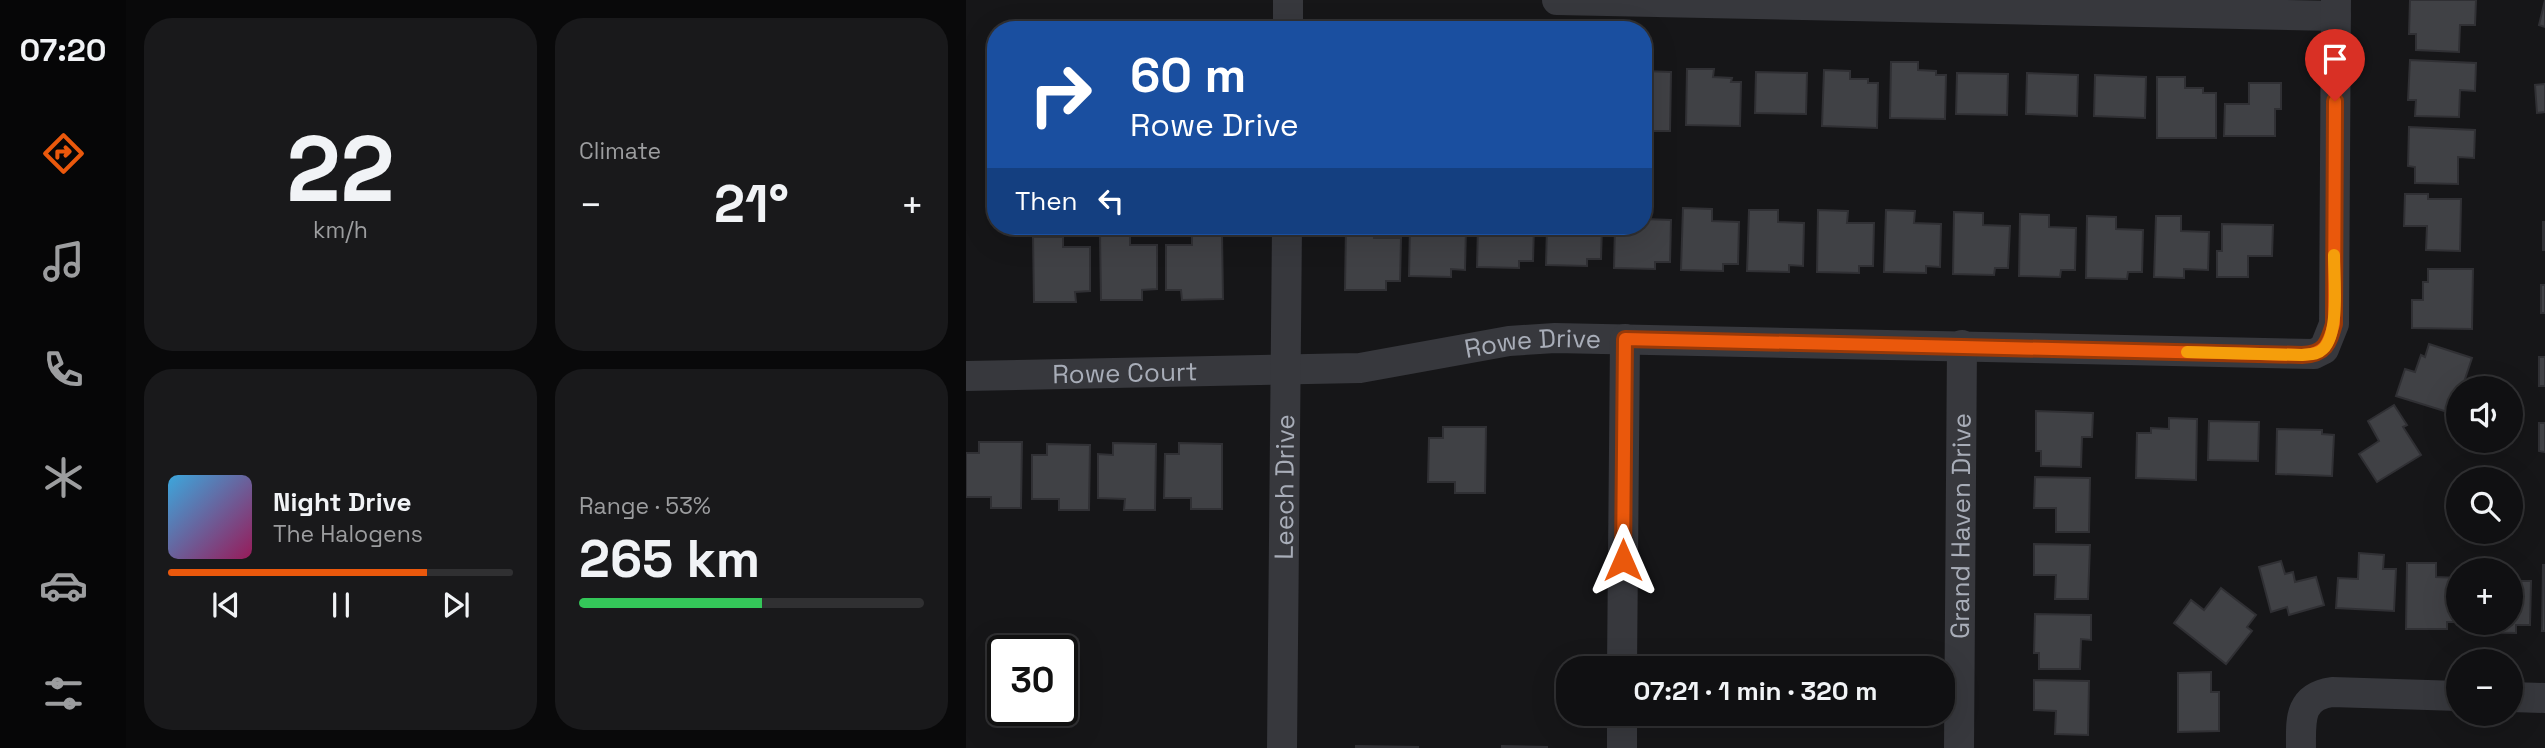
<!DOCTYPE html>
<meta charset="utf-8">
<style>
body{margin:0;font-family:"Space Grotesk",sans-serif;background:#19191b;color:#f1f3f6;height:100vh;display:flex;flex-direction:column;font-size:26px;white-space:nowrap}
*{box-sizing:border-box;margin:0}
p{font-size:23px;color:#9c9d9f}
.icon{flex:none;width:38px;height:38px;fill:none;stroke:currentColor;stroke-width:2;stroke-linecap:round;stroke-linejoin:round}
.map{position:relative;flex:1;overflow:hidden}
.drawer{display:flex;flex-direction:column;gap:18px;padding:18px;background:#09090a;width:840px}
.drawer>*{flex:none}
.banner{position:absolute;left:21px;top:21px;width:665px;height:214px;border-radius:28px;box-shadow:0 7px 28px #0002,0 0 0 2px #303032;background:#1a4fa0;color:#fff;overflow:hidden}
.fabs{position:absolute;left:1480px;top:376px;display:grid;gap:14px}
.fabs a{display:grid;place-items:center;width:77px;height:77px;border-radius:50%;background:#101012;box-shadow:0 7px 28px #0002,0 0 0 2px #303032;font-size:35px}
.speed{position:absolute;left:21px;top:635px;display:flex;gap:14px;font-size:35px;font-weight:700;text-align:center}
.speed>*{display:grid;place-content:center;width:91px;height:91px;border-radius:50%;background:#101012;box-shadow:0 7px 28px #0002,0 0 0 2px #303032;line-height:1}
.speed .limit{border:4px solid #111;border-radius:10px;background:#fff;color:#111}
.pin{position:absolute;display:grid;place-items:center;width:60px;height:60px;color:#fff;margin:-72px -30px;border-radius:50% 50% 50% 0;rotate:-45deg;box-shadow:0 0 7px #0007}
.pin .icon{rotate:45deg}
.me{position:absolute;width:77px;margin:-38px;rotate:0deg;stroke-linejoin:round;filter:drop-shadow(0 0 5px #0008)}
.turn{display:flex;align-items:center;gap:24px;height:147px;padding:0 28px;font-size:32px}
.turn .icon{width:91px;height:91px;stroke-width:2.5}
.turn b{display:block;font-size:49px;line-height:60px}
.then{display:flex;align-items:center;height:66px;padding:0 28px;background:#0003;gap:14px;font-size:26px}
.big{font-size:52px;font-weight:700;line-height:1.1}
.drawer .tile{flex:1;display:flex;flex-direction:column;justify-content:center;gap:10px;min-width:0;padding:0 24px;border-radius:28px;background:#19191b}
.drawer .dial{align-items:center;gap:0}
.dial b{font-size:91px;line-height:1}
.song{display:flex;align-items:center;gap:21px}
.cover{width:84px;height:84px;border-radius:10px;background:linear-gradient(135deg,hsl(200 70% 55%),hsl(330 70% 35%))}
.played{height:7px;border-radius:4px;background:linear-gradient(90deg,#ea580c 75%,#303032 75%)}
.keys{display:flex;justify-content:space-around;direction:ltr}
.heat{display:flex;justify-content:space-between;align-items:center;font-size:38px;direction:ltr}
.charge{height:10px;border-radius:5px;background:linear-gradient(90deg,#34c759 53%,#303032 0)}
.drawer .tiles{flex:1;display:grid;gap:18px;grid-template-columns:repeat(2,1fr)}
.trip{position:absolute;left:590px;top:656px;width:399px;height:70px;border-radius:28px;background:#101012;box-shadow:0 7px 28px #0002,0 0 0 2px #303032;font-weight:700;line-height:70px;text-align:center}
main{display:flex;flex:1;min-height:0}
.tab-bar{display:flex;flex-direction:column;width:126px;justify-content:space-around;align-items:center;background:#060607;color:#9c9d9f}
.tab-bar .icon{width:49px;height:49px}
.tab-bar .active{color:#ea580c}
.tab-bar b{font-size:32px;color:#f1f3f6}
.map>svg:first-child{display:block}
.building{fill:#404145;stroke:#303034;stroke-width:2}
.lines{fill:none;stroke-linecap:round;stroke-linejoin:round}
.street{stroke:#37383d;stroke-width:30}
.route-casing{stroke:#983908;stroke-width:18}
.route{stroke:#ea580c;stroke-width:12}
.slow{stroke:#f59e0b;stroke-width:12}
.labels{text-anchor:middle;dominant-baseline:central;stroke-width:7;stroke-linejoin:round;paint-order:stroke}
.street-label{font-size:26px;fill:#a8adb8;stroke:#111113}
</style>
<main>
<nav class="tab-bar">
<b>07:20</b>
<svg class="icon active" aria-label="directions" viewBox="0 0 24 24"><path d="M12 3l9 9-9 9-9-9zM9 14v-3h6M13 9l2 2-2 2"/></svg>
<svg class="icon" aria-label="music" viewBox="0 0 24 24"><path d="M9 18V5l10-2v13"/><circle cx="6" cy="18" r="3"/><circle cx="16" cy="16" r="3"/></svg>
<svg class="icon" aria-label="phone" viewBox="0 0 24 24"><path d="M5 4h4l2 5-3 2q2 4 5 5l2-3 5 2v4C11 20 4 13 5 4z"/></svg>
<svg class="icon" aria-label="climate" viewBox="0 0 24 24"><path d="M12 3v18M4 7l16 10M4 17L20 7"/></svg>
<svg class="icon" aria-label="car" viewBox="0 0 24 24"><path d="M5 17H2v-5l4-1 3-4h7l3 4 3 1v5h-3M9 17h6M6 11h13"/><circle cx="7" cy="17" r="2"/><circle cx="17" cy="17" r="2"/></svg>
<svg class="icon" aria-label="filters" viewBox="0 0 24 24"><path d="M4 7h16M4 17h16"/><circle cx="9" cy="7" r="2"/><circle cx="15" cy="17" r="2"/></svg>
</nav>
<section class="drawer">
<div class="tiles">
<div class="tile dial"><b>22</b><p>km/h</p></div>
<div class="tile"><p>Climate</p>
<div class="heat"><a>−</a><b class="big">21°</b><a>+</a></div>
</div>
<div class="tile">
<div class="song"><i class="cover"></i><div><b>Night Drive</b><p>The Halogens</p></div></div>
<div class="played"></div>
<div class="keys"><svg class="icon" aria-label="previous" viewBox="0 0 24 24"><path d="M18 5L8 12l10 7zM5 5v14"/></svg><svg class="icon" aria-label="pause" viewBox="0 0 24 24"><path d="M8 5v14M16 5v14"/></svg><svg class="icon" aria-label="next" viewBox="0 0 24 24"><path d="M6 5l10 7-10 7zM19 5v14"/></svg></div>
</div>
<div class="tile"><p>Range · 53%</p><b class="big">265 km</b><div class="charge"></div></div>
</div>
</section>
<div class="map">
<svg width="1579" height="748" viewBox="0 0 1579 748">
<rect width="100%" height="100%" fill="#161618"/>
<g class="building">
<path d="M1444 0H1510L1509 25H1494L1493 52 1450 50V34H1443Z"/>
<path d="M1579 0V27L1573 25Z"/>
<path d="M1444 60 1510 63 1509 91 1494 90 1493 117 1449 116 1450 100H1442Z"/>
<path d="M925 62H952V70L970 71V75H980L979 119 924 118Z"/>
<path d="M721 69H748L747 77 766 78 765 82H775L774 126 720 125Z"/>
<path d="M858 70 884 71V79H902V83H912L911 128 856 126Z"/>
<path d="M677 71 705 72 704 131H678Z"/>
<path d="M790 72 841 73 840 114 789 113Z"/>
<path d="M991 73 1042 74 1041 115 990 114Z"/>
<path d="M1061 73 1112 75 1111 116 1060 114Z"/>
<path d="M1129 75 1180 77 1179 118 1128 116Z"/>
<path d="M1191 77H1219V88H1237V93H1250V138H1191Z"/>
<path d="M1283 83H1315V109H1309V136H1258L1259 104H1283Z"/>
<path d="M1579 84V112L1571 113 1569 85Z"/>
<path d="M1443 127 1509 130 1508 158 1492 157V184L1449 183V167L1442 166Z"/>
<path d="M1439 194H1462V199H1495L1494 251 1460 250 1461 226H1438Z"/>
<path d="M677 207 678 219 705 220 704 262H689V269L648 268 649 226H677Z"/>
<path d="M717 208 746 209V221L773 222 772 264H757V271L715 270Z"/>
<path d="M783 210H812V222L838 223 837 266 823 265V272L781 271Z"/>
<path d="M852 210 882 211 881 223H908L907 266H893V273L851 272Z"/>
<path d="M920 210 949 211 948 223 975 224 974 267 960 266V273L918 272Z"/>
<path d="M988 212 1017 213V225L1044 226 1042 268H1029L1028 275 987 274Z"/>
<path d="M1054 214 1083 215V227L1110 228 1109 270H1095L1094 277 1053 276Z"/>
<path d="M1121 216 1150 217V229L1177 230 1176 272H1162L1161 279 1120 278Z"/>
<path d="M1190 216H1215V231L1243 232 1242 270 1218 269V278L1188 277Z"/>
<rect x="1577" y="222" width="2" height="28"/>
<path d="M1256 224 1307 225 1306 256H1282V277H1251V251H1256Z"/>
<path d="M380 226H408V238H435L434 281H420V290H379Z"/>
<path d="M444 226 500 227 499 270 485 269V277L443 276Z"/>
<path d="M512 226H568L567 261H553V268L511 267Z"/>
<path d="M581 226H636L635 259H621V266L580 265Z"/>
<path d="M256 234 257 299 216 300 215 290H200V245H226V235Z"/>
<path d="M134 235H164V245H191V289L176 290V300H135Z"/>
<path d="M67 237H97V247H124V291L109 292 110 302H68Z"/>
<path d="M1462 269H1507L1506 329 1446 328V300H1457V282H1462Z"/>
<rect x="1575" y="285" width="4" height="28"/>
<path d="M1463 344 1506 358 1496 388H1493V399L1488 414 1430 396 1439 369 1449 372 1455 355 1459 357Z"/>
<rect x="1573" y="357" width="6" height="29"/>
<path d="M1428 405 1441 425 1437 427 1455 455 1411 482 1393 454 1413 441 1402 421Z"/>
<path d="M1070 411 1127 413 1126 437H1116L1115 467 1075 466V451H1070Z"/>
<path d="M1203 418 1231 419 1230 480 1170 478 1171 433H1185V428L1203 429Z"/>
<path d="M1243 421 1293 422 1292 461 1242 460Z"/>
<path d="M1573 423H1579V452L1573 451Z"/>
<path d="M477 427H520L519 493H489V482H462L463 438H477Z"/>
<path d="M1311 429 1356 430V434L1368 435 1366 476 1310 474Z"/>
<path d="M13 442H56L55 508H25V497H0V453H13Z"/>
<path d="M147 443 190 444 189 510H158L159 499 132 498V454L147 455Z"/>
<path d="M213 443 256 444V509H225V498H198L199 454H213Z"/>
<path d="M81 444 124 445 123 510H93V499H66V455H81Z"/>
<path d="M1069 477 1124 478 1123 532H1090V508H1068Z"/>
<path d="M1068 544 1124 545 1122 599H1089L1090 575H1068Z"/>
<path d="M1393 553 1418 555 1417 569H1430L1428 611 1370 608 1372 578 1392 579Z"/>
<path d="M1315 561 1319 574 1327 572 1329 582 1350 577 1358 605 1323 615 1321 607 1305 612 1293 567Z"/>
<path d="M1441 563H1470V577L1493 578V622H1481V629H1440Z"/>
<path d="M1577 565H1579V631H1576Z"/>
<path d="M1510 566 1539 567V570H1510Z"/>
<path d="M1545 581H1565L1564 625H1550V633L1509 632V623H1545Z"/>
<path d="M1255 588 1290 615 1281 627 1286 631 1260 664 1208 623 1225 600 1238 610Z"/>
<path d="M1069 614 1125 615V640L1115 639 1114 669H1073V653H1068Z"/>
<path d="M1245 672V692H1253V731L1212 732V673Z"/>
<path d="M1068 680 1123 681 1122 735 1089 734 1090 711 1068 710Z"/>
<path d="M390 746 452 747V748H390Z"/>
<path d="M536 746 581 747V748H536Z"/>
</g>
<g class="lines">
<g class="street">
<path d="M591 0 1370 16"/>
<path d="M322 30V0"/>
<path id="s1" d="M0 376 394 368 543 341 589 338 1348 354 1358 349 1368 324 1370 0"/>
<path d="M656 668 659 339"/>
<path d="M1545 697 1579 698"/>
<path id="s2" d="M316 748 321 226"/>
<path d="M656 748V714"/>
<path id="s3" d="M993 748 996 345"/>
<path d="M1335 748C1335 721 1332 697 1366 692L1493 696"/>
</g>
</g>
<g class="lines">
<defs>
<path id="route" d="M657 560 659 339 1336 355C1359 354 1362 344 1368 324L1369 101"/>
</defs>
<use href="#route" class="route-casing"/>
<use href="#route" class="route"/>
<path class="slow" d="M1221 352 1336 355C1344 354 1351 355 1357 349 1374 333 1368 278 1368 255"/>
</g>
<g class="labels">
<g class="street-label">
<text stroke="none"><textPath href="#s1" startOffset="569">Rowe Drive</textPath></text>
<text stroke="none"><textPath href="#s1" startOffset="159">Rowe Court</textPath></text>
<text stroke="none"><textPath href="#s2" startOffset="261">Leech Drive</textPath></text>
<text stroke="none"><textPath href="#s3" startOffset="222">Grand Haven Drive</textPath></text>
</g>
</g>
</svg>
<div class="fabs">
<a><svg class="icon" aria-label="sound" viewBox="0 0 24 24"><path d="M4 9h4l5-4v14l-5-4H4zM17 9q2 3 0 6"/></svg></a>
<a><svg class="icon" aria-label="search" viewBox="0 0 24 24"><circle cx="10" cy="10" r="6"/><path d="M15 15l6 6"/></svg></a>
<a>+</a>
<a>−</a>
</div>
<div class="speed"><div class="limit">30</div></div>
<div class="pin" style="left:1369px;top:101px;background:#d93025"><svg class="icon" aria-label="arrive" viewBox="0 0 24 24"><path d="M6 21V4h12l-3 4 3 4H6"/></svg></div>
<svg class="me" style="left:657px;top:560px" viewBox="-20 -20 40 40"><path d="M0-17L14 15 0 8-14 15z" fill="#ea580c" stroke="#fff" stroke-width="4"/></svg>
<div class="trip">07:21 · 1 min · 320 m</div>
<div class="banner">
<div class="turn"><svg class="icon" aria-label="right" viewBox="0 0 24 24"><path d="M7 20v-9h11M14 6l5 5-5 5"/></svg><div><b>60 m</b>Rowe Drive</div></div>
<div class="then">Then<svg class="icon" aria-label="left" viewBox="0 0 24 24"><path d="M17 20v-9H6M10 6l-5 5 5 5"/></svg></div>
</div>
</div>
</main>
